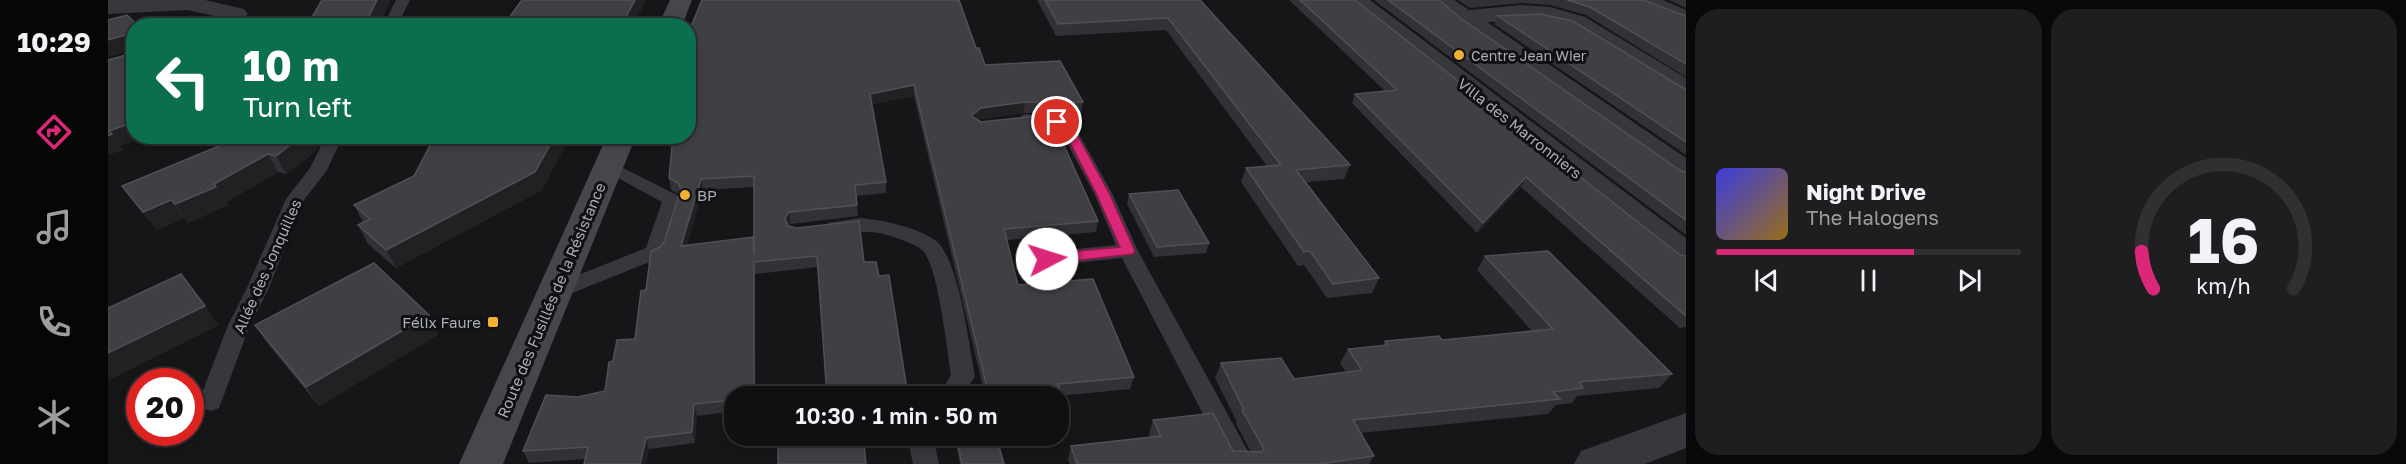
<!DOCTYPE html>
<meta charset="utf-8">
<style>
body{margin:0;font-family:"Golos Text",sans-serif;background:#1e1e20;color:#f1f3f6;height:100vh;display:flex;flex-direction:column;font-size:22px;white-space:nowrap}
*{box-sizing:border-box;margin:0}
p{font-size:20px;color:#9c9d9f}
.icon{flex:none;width:33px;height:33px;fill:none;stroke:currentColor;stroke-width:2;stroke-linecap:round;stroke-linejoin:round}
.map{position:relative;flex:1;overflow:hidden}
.details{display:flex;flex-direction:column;gap:9px;padding:9px;background:#09090a;width:720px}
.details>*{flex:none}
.top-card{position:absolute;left:18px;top:18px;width:570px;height:126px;border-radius:24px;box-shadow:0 3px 9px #0003,0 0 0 2px #303032;background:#0b6e4f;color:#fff;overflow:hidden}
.speed{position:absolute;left:18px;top:368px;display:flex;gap:12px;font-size:30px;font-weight:700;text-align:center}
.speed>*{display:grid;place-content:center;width:78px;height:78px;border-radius:50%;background:#101012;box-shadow:0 3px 9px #0003,0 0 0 2px #303032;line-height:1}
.speed .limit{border:9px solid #d22;background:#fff;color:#111}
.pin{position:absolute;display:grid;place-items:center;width:51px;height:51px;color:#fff;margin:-26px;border:3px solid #fff;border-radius:50%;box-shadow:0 2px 6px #0007}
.me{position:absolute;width:66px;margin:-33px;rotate:85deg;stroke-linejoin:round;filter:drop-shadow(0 0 4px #0008)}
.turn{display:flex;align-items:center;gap:21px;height:126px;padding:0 18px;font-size:27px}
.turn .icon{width:78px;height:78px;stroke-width:2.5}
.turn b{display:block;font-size:42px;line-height:51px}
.details .widget{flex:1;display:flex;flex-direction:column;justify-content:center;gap:9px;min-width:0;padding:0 21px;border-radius:24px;background:#1e1e20}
.details .dial{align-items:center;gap:0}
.dial svg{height:156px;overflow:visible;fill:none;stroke:#303032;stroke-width:7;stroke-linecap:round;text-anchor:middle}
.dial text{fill:#f1f3f6;stroke:none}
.song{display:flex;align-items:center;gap:18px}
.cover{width:72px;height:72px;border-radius:9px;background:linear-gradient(135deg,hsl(240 70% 55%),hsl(40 70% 35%))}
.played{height:6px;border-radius:3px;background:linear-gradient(90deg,#db2777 65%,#303032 65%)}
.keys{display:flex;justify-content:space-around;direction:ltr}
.details .tiles{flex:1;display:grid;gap:9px;grid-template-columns:repeat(2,1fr)}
.trip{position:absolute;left:616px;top:386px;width:345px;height:60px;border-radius:24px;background:#101012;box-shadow:0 3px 9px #0003,0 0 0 2px #303032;font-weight:600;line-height:60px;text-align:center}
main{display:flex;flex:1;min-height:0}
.tab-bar{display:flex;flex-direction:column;width:108px;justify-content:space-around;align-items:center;background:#060607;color:#9c9d9f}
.tab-bar .icon{width:42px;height:42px}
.tab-bar .selected{color:#db2777}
.tab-bar b{font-size:27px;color:#f1f3f6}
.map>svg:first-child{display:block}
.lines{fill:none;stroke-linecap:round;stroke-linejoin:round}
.service{fill:#37383d;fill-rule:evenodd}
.minor{fill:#37383d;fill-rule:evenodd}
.tertiary{fill:#37383d;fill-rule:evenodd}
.secondary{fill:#45474d;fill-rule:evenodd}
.wall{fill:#323236;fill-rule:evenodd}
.shaded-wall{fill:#212124}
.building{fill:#3f3f44;stroke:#4f5156;stroke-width:1.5;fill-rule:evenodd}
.route{fill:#db2777;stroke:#8e194d;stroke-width:1.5}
.poi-dot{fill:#f2b134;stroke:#111113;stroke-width:2}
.labels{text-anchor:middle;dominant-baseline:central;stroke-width:6;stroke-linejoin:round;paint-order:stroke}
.far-poi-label{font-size:14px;fill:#a8adb8;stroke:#111113;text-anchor:start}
.street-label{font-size:15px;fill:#a8adb8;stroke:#111113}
.poi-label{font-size:15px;fill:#a8adb8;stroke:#111113;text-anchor:start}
</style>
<main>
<nav class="tab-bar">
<b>10:29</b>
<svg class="icon selected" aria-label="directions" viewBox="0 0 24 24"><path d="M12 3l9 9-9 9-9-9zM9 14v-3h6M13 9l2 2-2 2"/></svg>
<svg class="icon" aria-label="music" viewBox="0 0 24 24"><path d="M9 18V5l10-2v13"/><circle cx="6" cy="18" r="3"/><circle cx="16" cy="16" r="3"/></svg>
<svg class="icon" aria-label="phone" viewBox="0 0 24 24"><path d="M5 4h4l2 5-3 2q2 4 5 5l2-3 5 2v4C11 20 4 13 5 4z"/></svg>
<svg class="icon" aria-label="climate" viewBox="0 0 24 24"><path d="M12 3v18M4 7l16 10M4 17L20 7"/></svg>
</nav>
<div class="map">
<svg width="1578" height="464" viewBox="0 0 1578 464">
<rect width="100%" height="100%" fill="#161618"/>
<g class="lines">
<g class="service">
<path d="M288 0H302L289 26H275Z"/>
<path d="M920 114 955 118 967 127 1004 193 1030 251 1147 464H1121L1014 258 918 268 911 266 908 261 911 256 918 254 1008 245 986 193 952 130 945 127 914 123 912 119 914 115Z"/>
<path d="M218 136H235L219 170 196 200 160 290 142 325 111 408 103 411 95 408 91 401 120 325 138 290 178 199 202 168Z"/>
<path d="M501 161 571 196 573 200 557 252 554 257 454 297 447 299 440 297 436 292 440 287 538 248 554 202 495 170 492 166Z"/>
<path d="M752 218C774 220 808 227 827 240 851 257 861 346 867 376L855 396H831L843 375C839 351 830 263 814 250 808 244 779 234 771 233 754 230 736 236 720 231L717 227 720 223Z"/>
<path d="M807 435H832L827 446 831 464H805L801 445Z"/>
</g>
<g class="minor">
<path d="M0 0H97L136 9 140 14 136 19 128 21 80 10 0 14Z"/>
<path d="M1236 0H1262L1578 238V266L1566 263Z"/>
<path d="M1320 0H1346L1361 10 1414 5 1442 7 1477 17 1578 78V97L1569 95 1461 27 1428 20 1379 22 1578 158V181L1567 178 1348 23Z"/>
<path d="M1525 0H1555L1578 10V26L1528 5Z"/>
</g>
<path class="tertiary" d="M1578 413V448L1537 464H1466L1473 451Z"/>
<g class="secondary">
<path d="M562 0H584L574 26H550Z"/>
<path d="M499 136H528L395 464H351Z"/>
</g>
</g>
<g class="wall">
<path d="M929 0H1092L1242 165 1236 179 1198 182 1271 278 1264 293 1219 298 1196 265 1190 266 1133 182 1138 168 1159 166 1058 30 948 36Z"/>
<path d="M1181 0H1247L1572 255 1578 256V327L1572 328 1413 187 1369 233 1244 103 1247 94 1277 91Z"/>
<path d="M1266 0H1331L1351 17 1573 171 1578 172V235Z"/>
<path d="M1350 0H1535L1578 16V77L1478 15 1442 5 1414 3 1362 8Z"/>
<path d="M1561 0H1578V8Z"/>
<path d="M1390 16 1575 88 1578 89V155L1386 24Z"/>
<path d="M868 48 877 65 975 102 973 112 916 113 872 119 870 120 990 221 988 232 899 240 910 285 1026 377 1022 389 951 396V397V396H877L806 96 764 104 778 182V193L748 196 750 216 683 224 681 226 756 262 771 276 800 396 710 267 647 274 627 396V411L589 416 587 443 541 449 538 464H476L477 459 421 463 415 451 470 397 497 391 505 361 527 339 538 290 552 247 556 242 571 194 563 190 561 178ZM646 187V238L579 245 595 190Z"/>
<path d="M135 136H215L208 151 178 174 170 172 118 202 120 205 80 223 76 218 49 230 14 186Z"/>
<path d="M327 136H462L434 190 288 268 260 244 250 225 255 222 246 205 306 176Z"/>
<path d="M1021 194 1101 243 1098 253 1046 257 1019 204Z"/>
<path d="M1377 256 1564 374 1551 388 1469 396 1464 403 1448 405 1440 414 1252 433 1266 456 1261 464H962L960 460 963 446 1042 437 1041 434 1045 420 1125 451 1143 452 1128 424 1129 422 1107 378 1113 363 1186 379 1238 372 1232 363 1240 349 1275 345 1277 341 1334 340 1424 331 1369 270Z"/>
<path d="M147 325 331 334 211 406 160 344Z"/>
<path d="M846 435H888L896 464H852Z"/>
</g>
<g class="shaded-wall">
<path d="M269 0H283L271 26H256Z"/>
<path d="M527 0H538L525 26H513Z"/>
<path d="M18 35 26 50 0 57V40Z"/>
<path d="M806 85V96L762 105V94Z"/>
<path d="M917 102 916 113 872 119 862 127 863 116 873 108Z"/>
<path d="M26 104V118L18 107Z"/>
<path d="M26 122V136H38L12 146 15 150 0 155V136L1 131Z"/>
<path d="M194 136H215L208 151 178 174 168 156Z"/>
<path d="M447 136H462L434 190 288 268 278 250Z"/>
<path d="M160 154 170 172 118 202 120 205 80 223 67 204 106 184Z"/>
<path d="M1418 177 1413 187 1369 233 1375 223Z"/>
<path d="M593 179 595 190 575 258 573 246Z"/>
<path d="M63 200 76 218 49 230 35 212Z"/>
<path d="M681 212 683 224 678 230 677 218Z"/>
<path d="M646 262 647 274 648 396H646Z"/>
<path d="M97 306 111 325 0 381V353Z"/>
<path d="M321 315 331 334 211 406 198 387Z"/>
<path d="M586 404 589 416 587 443 584 432Z"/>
<path d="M538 438 541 449 538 464H532Z"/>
</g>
<g class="building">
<path d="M214 0H269L256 26H199Z"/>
<path d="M414 0H527L513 26H395Z"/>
<path d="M594 0H851L868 48H871L877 65 952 61 975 102H917L873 108 863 116 873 122 928 116 944 119 990 221 896 229 910 285 985 279 1026 377 950 384 952 390 903 396H881L806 85 762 94 778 182 747 185 749 205 681 212 677 218 680 226 689 228 751 221 756 262H768L771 276 781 275 800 396H719L709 256 646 262V396H627V400L586 404 584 432 538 438 532 464H476L480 447 415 451 438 395 470 397 497 391 501 362 505 361 509 340 527 339 533 291 538 290 543 251 552 247 556 242 573 189 570 183 561 178 565 136H580V34ZM646 176V254L645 237 573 246 593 179Z"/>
<path d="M937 0H1092L1242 165 1188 170 1271 278 1225 284 1202 251 1196 252 1138 168 1173 165 1060 18 950 24Z"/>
<path d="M1192 0H1247L1572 255 1578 256V316L1418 177 1375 223 1247 94 1289 90Z"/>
<path d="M1280 0H1331L1351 17 1573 171 1578 172V220Z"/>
<path d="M1459 0H1535L1578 16V64L1482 7Z"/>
<path d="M1432 14 1465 21 1575 88 1578 89V142L1390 16Z"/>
<path d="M19 15 30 26H26V104L18 107 26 116V122L1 131 4 134 0 136V60L18 55V35L0 40V20Z"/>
<path d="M135 136H194L168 156 160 154 106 184 108 187 67 204 63 200 35 212 14 186Z"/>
<path d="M327 136H447L427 172 278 250 250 225 262 219 246 205 306 176Z"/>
<path d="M1070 190 1101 243 1049 247 1021 194Z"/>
<path d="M1440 251 1564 374 1471 382 1475 388 1445 392 1452 399 1245 420 1266 456 1212 464H969L963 446 1053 436 1045 420 1105 413 1125 451 1154 452 1156 449 1134 410H1136L1113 363 1173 358 1186 379 1254 370 1240 349 1280 345 1277 341 1331 336 1334 340 1445 329 1377 256Z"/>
<path d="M266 263 321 315 198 387 147 325Z"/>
<path d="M73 274 97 306 0 353V308Z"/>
<path d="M670 435H755L758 464H670Z"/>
<path d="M848 435H888L896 464H854Z"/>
</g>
<path class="route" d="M949 119 965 127 1001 193 1027 251 1025 254 939 264 932 259 939 254 1012 247 988 193 955 129 943 122Z"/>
<g class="poi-dot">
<circle cx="1351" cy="55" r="6"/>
<circle cx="577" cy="195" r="6"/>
<rect x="379" y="316" width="12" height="12" rx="3"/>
</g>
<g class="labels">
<g class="far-poi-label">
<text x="1363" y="55">Centre Jean Wier</text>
</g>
<g class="street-label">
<text transform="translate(1412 128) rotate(38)">Villa des Marronniers</text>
<text transform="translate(159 266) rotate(-66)">Allée des Jonquilles</text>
<text transform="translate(443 300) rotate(-67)">Route des Fusillés de la Résistance</text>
</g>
<g class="poi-label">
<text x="589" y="195">BP</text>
<text x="373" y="322" text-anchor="end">Félix Faure</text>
</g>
</g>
</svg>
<div class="speed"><div class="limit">20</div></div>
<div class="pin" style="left:949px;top:122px;background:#d93025"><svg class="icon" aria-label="arrive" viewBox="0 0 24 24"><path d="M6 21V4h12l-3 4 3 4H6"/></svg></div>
<svg class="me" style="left:939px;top:259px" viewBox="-20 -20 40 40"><circle r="19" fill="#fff"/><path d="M0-13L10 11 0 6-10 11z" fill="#db2777"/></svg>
<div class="trip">10:30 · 1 min · 50 m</div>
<div class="top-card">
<div class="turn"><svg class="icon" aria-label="left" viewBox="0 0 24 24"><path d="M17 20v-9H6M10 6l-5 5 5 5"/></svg><div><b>10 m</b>Turn left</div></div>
</div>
</div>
<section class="details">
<div class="tiles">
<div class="widget">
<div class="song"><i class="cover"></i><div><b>Night Drive</b><p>The Halogens</p></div></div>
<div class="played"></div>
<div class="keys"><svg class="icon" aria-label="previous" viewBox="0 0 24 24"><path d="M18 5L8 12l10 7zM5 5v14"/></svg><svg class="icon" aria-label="pause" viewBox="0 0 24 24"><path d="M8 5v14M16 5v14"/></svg><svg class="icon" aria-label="next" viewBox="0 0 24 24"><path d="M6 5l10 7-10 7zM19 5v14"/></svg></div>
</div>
<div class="widget dial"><svg viewBox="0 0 100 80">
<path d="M14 69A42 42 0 1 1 86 69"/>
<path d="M14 69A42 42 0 0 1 8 50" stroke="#db2777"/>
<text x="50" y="56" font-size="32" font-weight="700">16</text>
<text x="50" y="72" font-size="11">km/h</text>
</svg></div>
</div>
</section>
</main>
